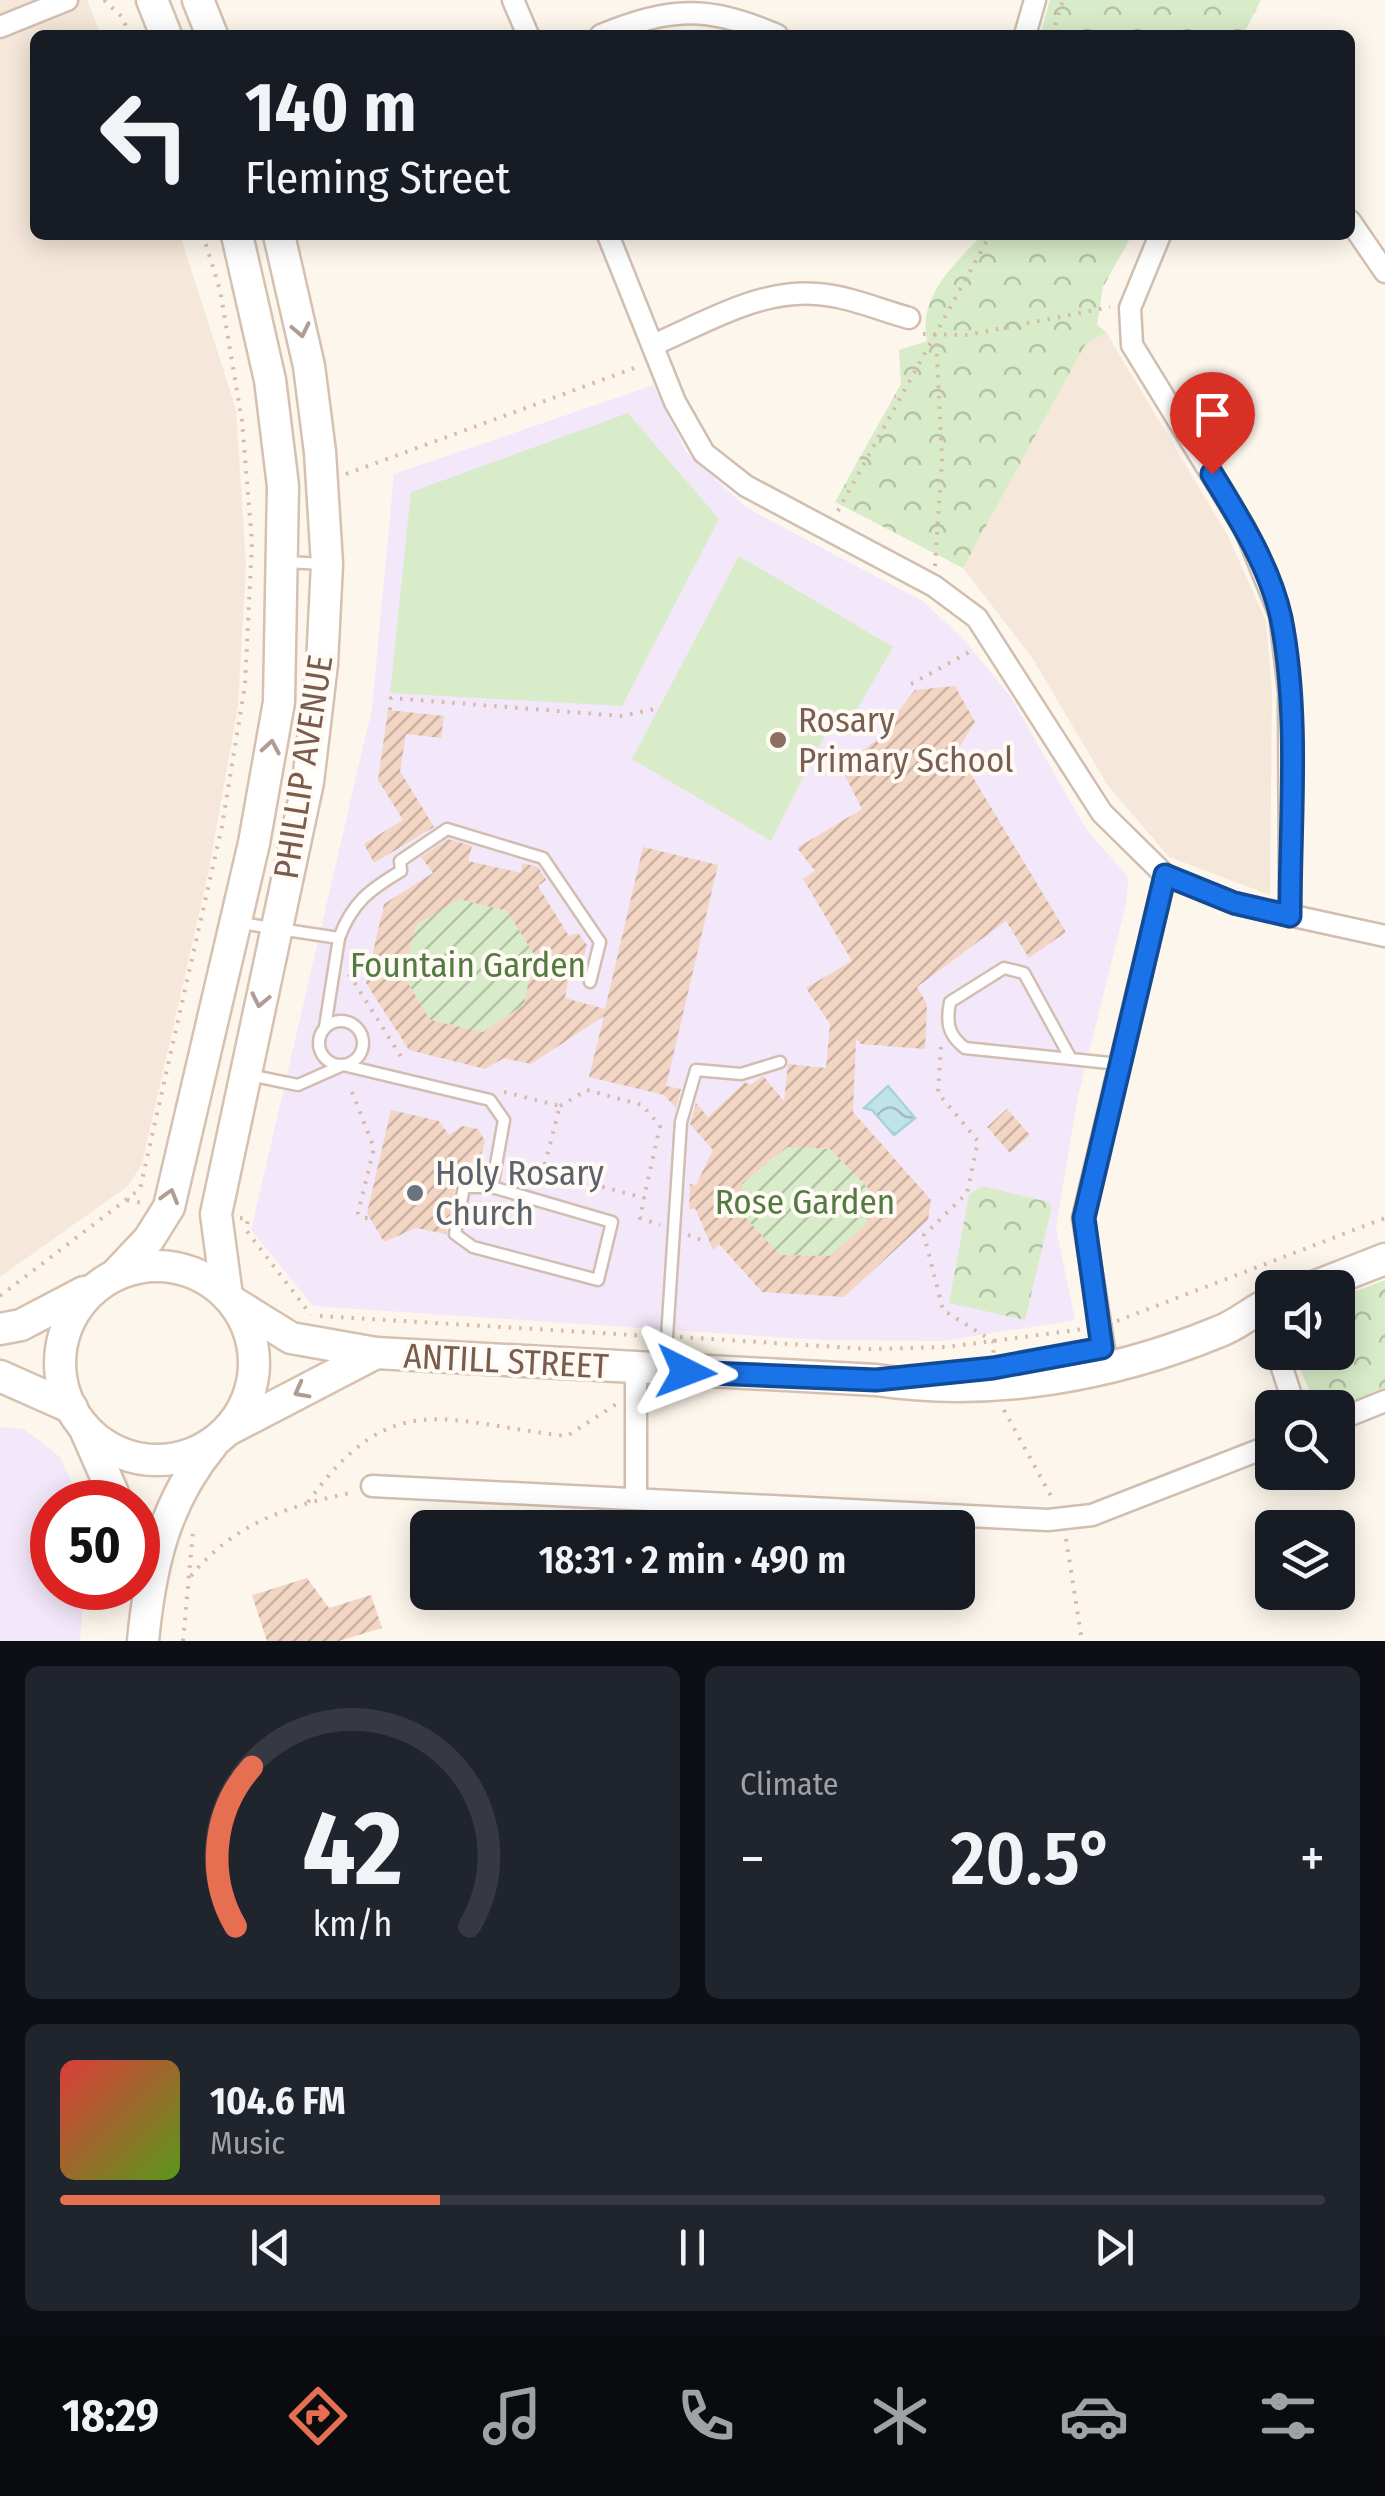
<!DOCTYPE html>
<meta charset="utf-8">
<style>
body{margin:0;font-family:"Fira Sans Condensed",sans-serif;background:#20242c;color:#f1f3f6;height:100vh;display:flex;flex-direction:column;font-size:38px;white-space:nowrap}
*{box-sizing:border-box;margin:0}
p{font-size:32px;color:#9ea1a6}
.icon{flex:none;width:55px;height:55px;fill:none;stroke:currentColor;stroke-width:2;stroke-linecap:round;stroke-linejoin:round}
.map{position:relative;height:1641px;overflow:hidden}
.side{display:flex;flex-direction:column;gap:25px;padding:25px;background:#0d0f14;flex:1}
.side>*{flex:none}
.banner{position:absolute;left:30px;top:30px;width:1325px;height:210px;border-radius:15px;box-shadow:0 5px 25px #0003;background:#171b24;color:#f1f3f6;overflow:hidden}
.controls{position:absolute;left:1255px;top:1270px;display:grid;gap:20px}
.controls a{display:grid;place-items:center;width:100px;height:100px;border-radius:15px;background:#171b24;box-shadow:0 5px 25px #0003;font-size:50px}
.speed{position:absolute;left:30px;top:1480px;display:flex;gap:20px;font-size:50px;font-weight:700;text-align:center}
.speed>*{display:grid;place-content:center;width:130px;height:130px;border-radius:50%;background:#171b24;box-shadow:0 5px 25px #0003;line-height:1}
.speed .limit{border:15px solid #d22;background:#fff;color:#111}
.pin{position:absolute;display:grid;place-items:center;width:85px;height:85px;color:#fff;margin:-102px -42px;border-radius:50% 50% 50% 0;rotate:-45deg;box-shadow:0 0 10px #0007}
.pin .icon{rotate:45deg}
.me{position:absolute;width:110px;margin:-55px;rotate:93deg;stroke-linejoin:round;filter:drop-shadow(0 0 8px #0008)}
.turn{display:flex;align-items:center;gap:35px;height:210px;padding:0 50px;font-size:45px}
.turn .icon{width:130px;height:130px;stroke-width:2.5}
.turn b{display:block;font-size:70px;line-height:85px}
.big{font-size:75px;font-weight:600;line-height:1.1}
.side .widget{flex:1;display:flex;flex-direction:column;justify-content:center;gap:15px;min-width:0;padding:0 35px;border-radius:15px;background:#20242c}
.side .dial{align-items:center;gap:0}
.dial svg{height:260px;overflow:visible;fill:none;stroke:#363941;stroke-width:7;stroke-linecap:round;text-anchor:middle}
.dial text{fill:#f1f3f6;stroke:none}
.song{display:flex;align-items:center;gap:30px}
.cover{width:120px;height:120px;border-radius:15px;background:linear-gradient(135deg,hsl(0 70% 55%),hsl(90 70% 35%))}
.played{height:10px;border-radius:5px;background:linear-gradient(90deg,#e76f51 30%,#363941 30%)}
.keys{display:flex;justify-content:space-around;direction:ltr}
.heat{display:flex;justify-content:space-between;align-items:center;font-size:55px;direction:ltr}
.side .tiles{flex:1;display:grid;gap:25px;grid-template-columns:1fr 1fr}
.widget:last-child{grid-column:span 2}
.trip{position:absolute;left:410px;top:1510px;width:565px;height:100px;border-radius:15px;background:#171b24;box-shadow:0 5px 25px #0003;font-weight:600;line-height:100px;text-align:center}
.menu{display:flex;height:160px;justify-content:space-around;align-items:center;background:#090b0e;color:#9ea1a6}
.menu .icon{width:70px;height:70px}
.menu .on{color:#e76f51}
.menu b{font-size:45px;color:#f1f3f6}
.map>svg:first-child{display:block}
.residential{fill:#f5e8da}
.education{fill:#f3e8fa}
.grass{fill:#d8ecc9}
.park{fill:url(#park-crowns)}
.garden{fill:url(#garden-furrows)}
.water{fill:url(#water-waves);stroke:#a5d3da;stroke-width:2.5}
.building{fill:url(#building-hatch);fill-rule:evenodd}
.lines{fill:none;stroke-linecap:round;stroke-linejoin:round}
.lane-casing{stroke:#d1beb0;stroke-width:15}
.street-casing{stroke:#d1beb0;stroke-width:25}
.secondary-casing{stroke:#d6c0b0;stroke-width:35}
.path{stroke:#d9b8a5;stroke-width:4;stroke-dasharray:2.5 8;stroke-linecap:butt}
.lane{stroke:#fff;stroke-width:10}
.street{stroke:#fff;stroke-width:20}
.secondary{stroke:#fff;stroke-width:30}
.oneway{stroke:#af9d94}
.route-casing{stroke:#114b97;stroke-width:25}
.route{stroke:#1a73e8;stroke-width:18}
.education-dot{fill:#8d6e63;stroke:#fffaf3;stroke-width:4}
.worship-dot{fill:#6b7280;stroke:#fffaf3;stroke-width:4}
.labels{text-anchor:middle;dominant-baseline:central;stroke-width:8;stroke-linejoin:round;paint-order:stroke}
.education-label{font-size:35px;fill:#785e54;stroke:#fffaf3;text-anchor:start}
.street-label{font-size:35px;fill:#7a5c4d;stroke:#fffaf3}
.park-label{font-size:35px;fill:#537a41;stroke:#fffaf3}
.worship-label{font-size:35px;fill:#5b616d;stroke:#fffaf3;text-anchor:start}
</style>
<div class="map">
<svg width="1385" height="1641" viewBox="0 0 1385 1641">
<defs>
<pattern id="park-crowns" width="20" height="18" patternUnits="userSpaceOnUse" patternTransform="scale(2.5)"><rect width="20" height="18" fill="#d8ecc9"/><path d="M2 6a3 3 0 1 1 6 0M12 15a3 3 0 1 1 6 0" fill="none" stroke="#b4c2a5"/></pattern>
<pattern id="garden-furrows" width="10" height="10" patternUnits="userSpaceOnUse" patternTransform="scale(2.5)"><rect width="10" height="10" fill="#d8ecc9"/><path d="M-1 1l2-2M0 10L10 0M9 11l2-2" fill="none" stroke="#b4c2a5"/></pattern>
<pattern id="water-waves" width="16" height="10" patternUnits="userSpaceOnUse" patternTransform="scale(2.5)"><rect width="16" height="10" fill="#bfe3e8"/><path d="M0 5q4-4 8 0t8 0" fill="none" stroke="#a0bbbe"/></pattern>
<pattern id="building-hatch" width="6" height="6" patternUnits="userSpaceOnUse" patternTransform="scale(2.5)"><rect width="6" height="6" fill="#f3d5c3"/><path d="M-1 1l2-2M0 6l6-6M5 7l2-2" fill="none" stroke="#cab0a1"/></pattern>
</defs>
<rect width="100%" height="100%" fill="#fdf6ec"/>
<g class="residential">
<path d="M0 0H87L101 35H35V235H180L236 409 246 566 238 706 209 870 142 1164 128 1186 0 1277Z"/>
<path d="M1106 332 1228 536 1266 621 1272 691 1270 895 1169 857 1108 786 1033 659 963 568 1085 345Z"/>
</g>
<g class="education">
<path d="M654 385 686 452 747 508 924 602 967 643 1010 696 1086 829 1128 877 1127 900 1077 1101 1056 1227 1075 1320 943 1341 820 1340 313 1306 251 1230 372 708 394 474Z"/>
<path d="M0 1427 24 1429 60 1457 81 1502H52V1588H84L80 1641H0Z"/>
</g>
<g class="grass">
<path d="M628 413 719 519 622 706 390 693 411 492Z"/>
<path d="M739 556 893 647 852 718 838 709 771 841 632 759Z"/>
</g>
<g class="park">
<path d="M1050 0H1261L1243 35H1040Z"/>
<path d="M982 235H1132L1103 287 1097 325 1106 332 1085 345 963 568 835 502 901 384 899 350 927 341C918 296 953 266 982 235Z"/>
<path d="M982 1186 1048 1202 1052 1207 1025 1320 949 1303 969 1195Z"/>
<path d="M1385 1280V1390L1338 1408 1314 1401 1293 1353 1338 1352V1298Z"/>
</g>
<g class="garden">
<path d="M459 899 507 911 534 954 524 1005 483 1032 430 1020 403 975 416 925Z"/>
<path d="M788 1147 830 1149 869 1189 867 1223 830 1256 780 1255 741 1213 742 1183Z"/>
</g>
<path class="water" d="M888 1086 915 1118 894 1135 872 1110 864 1108Z"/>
<g class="building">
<path d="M955 686 975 722 957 751 1066 932 1029 958 1006 921 917 987 927 1004 925 1049 861 1044 856 1039 853 1112 931 1200 928 1220 844 1297 762 1292 719 1244 713 1250 695 1208 689 1210 690 1184 696 1185 713 1150 690 1124 696 1103 708 1117 745 1082 750 1085 763 1076 784 1101 788 1064 826 1068 830 1024 806 988 852 961 803 879 815 871 797 848 862 809 841 768 875 741 915 690ZM788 1147 830 1149 869 1189 867 1223 830 1256 780 1255 741 1213 742 1183Z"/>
<path d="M388 710 444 716 441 738 406 734 400 771 434 827 374 863 364 844 403 820 378 780Z"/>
<path d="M448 839 472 846 468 861 521 873 522 863 538 867 546 880 538 886 569 936 578 933 587 945 583 960 572 958 565 998 605 1009 643 847 718 865 666 1086 681 1089 676 1108 664 1095 589 1077 604 1016 531 1064 504 1058 485 1069 409 1050 366 983 384 904 433 873 421 857ZM459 899 507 911 534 954 524 1005 483 1032 430 1020 403 975 416 925Z"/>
<path d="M1007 1109 1030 1135 1010 1153 987 1127Z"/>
<path d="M391 1110 439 1121 449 1135 462 1126 478 1129 485 1141 482 1153 467 1165 456 1185 446 1234 416 1228 384 1242 367 1213Z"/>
<path d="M307 1578 329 1608 371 1595 382 1628 339 1641H267L252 1595Z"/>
</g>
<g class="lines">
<defs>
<g id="lane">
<path d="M286 562 324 564"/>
<path d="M240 923 339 938 325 1027"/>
<path d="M339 938C352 903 369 890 401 871L400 861 447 829 543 858 600 942 590 982"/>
<circle cx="341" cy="1043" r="22"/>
<path d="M1071 1059 1024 973 1004 968 950 1002C946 1023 948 1035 965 1048L1119 1064"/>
<path d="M249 1075 298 1085 343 1065 490 1100 504 1120 492 1187H464L455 1234 473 1247 598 1280 612 1222 492 1187"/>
<path d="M667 1337 681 1122 696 1070 741 1074 780 1062"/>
</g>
<g id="street">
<path d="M513 0 528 35"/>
<path d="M0 27 67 0"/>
<path d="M601 35C671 7 707 5 777 35"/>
<path d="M1025 35 1035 0"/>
<path d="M1350 221 1385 272"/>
<path d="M608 235 675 402 704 453 746 486 934 586 977 618 1102 813 1165 875 1234 903 1385 936"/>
<path d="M1160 235 1130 308 1132 345 1245 529 1280 615 1289 692 1290 916"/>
<path d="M653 345C705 323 759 289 817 294 848 296 880 310 909 318"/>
<path d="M1262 1306 1272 1338"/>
<path d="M1277 1352 1295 1408"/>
<path d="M1107 1367 1083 1218 1165 875"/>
<path d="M636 1369V1499"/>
<path d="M1338 1420 1385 1401"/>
<path d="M372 1486 1048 1520 1092 1515 1272 1445"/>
</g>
<g id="secondary">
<path d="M152 0 166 35"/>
<path d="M198 0 212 35"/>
<circle cx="157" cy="1363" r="97"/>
<path d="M115 1275 149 1239 169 1207 254 843 279 702 283 486 270 380 237 235"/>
<path d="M1311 1288 1385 1259"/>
<path d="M227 1296 216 1214 308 782 322 664 327 564 320 452 309 366 279 235"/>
<path d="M233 1302 291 1338 376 1353 876 1380C991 1397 1111 1376 1218 1332 1238 1325 1253 1310 1272 1302"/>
<path d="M0 1329 21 1325 84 1292"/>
<path d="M0 1376 72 1408"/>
<path d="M84 1427 117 1502"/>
<path d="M228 1430 376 1353"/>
<path d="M143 1641C150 1568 164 1503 212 1445"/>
</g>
</defs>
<use href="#lane" class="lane-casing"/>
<use href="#street" class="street-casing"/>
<use href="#secondary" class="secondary-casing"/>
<g class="path">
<path d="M104 0 122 17 130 35"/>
<path d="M1052 35 1063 0"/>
<path d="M923 334 968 335 1110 307"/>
<path d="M346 474 637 367"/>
<path d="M838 511 990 235"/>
<path d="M935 566 942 459 936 336"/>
<path d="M911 684 973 650"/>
<path d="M390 710 391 698 622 716 659 708"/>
<path d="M349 974 405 1063"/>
<path d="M941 1047 938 1093 978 1141 967 1193 924 1235 943 1310 994 1342 993 1362"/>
<path d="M352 1092 374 1148 358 1213 362 1218H370"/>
<path d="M504 1092 560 1106 543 1171"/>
<path d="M560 1106 587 1090 642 1105 660 1126 644 1198"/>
<path d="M511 1162 644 1198 640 1218 660 1225"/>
<path d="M127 1200 142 1203"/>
<path d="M240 1218 248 1219 246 1230 311 1315"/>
<path d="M688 1235 702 1240"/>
<path d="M0 1296 140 1189 222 826 245 685 252 542 242 421 220 290 203 235"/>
<path d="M320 1316 650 1336"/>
<path d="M1117 1321 1385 1218"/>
<path d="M680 1337 869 1349 947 1347 1084 1329"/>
<path d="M1004 1410 1052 1498"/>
<path d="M308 1502C393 1384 445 1423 567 1436L618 1403"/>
<path d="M1066 1539 1082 1641"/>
<path d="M191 1576C234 1523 290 1505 355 1492"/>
<path d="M183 1641 193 1531"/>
</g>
<use href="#lane" class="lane"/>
<use href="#street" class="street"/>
<use href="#secondary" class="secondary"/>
</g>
<defs><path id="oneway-chevron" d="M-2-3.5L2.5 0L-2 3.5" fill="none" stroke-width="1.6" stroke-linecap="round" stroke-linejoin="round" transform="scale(2.5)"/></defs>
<g class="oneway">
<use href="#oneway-chevron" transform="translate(301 330) rotate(78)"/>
<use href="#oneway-chevron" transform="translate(271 747) rotate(-80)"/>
<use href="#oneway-chevron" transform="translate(260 1000) rotate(102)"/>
<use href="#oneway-chevron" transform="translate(170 1196) rotate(-74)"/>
<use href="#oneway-chevron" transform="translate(301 1391) rotate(152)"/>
</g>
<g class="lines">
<defs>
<path id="route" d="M686 1372 876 1380 993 1368 1102 1348 1084 1218 1165 875 1234 903 1290 916C1290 819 1300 714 1281 618 1270 567 1239 518 1212 474"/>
</defs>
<use href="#route" class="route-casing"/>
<use href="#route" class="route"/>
</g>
<circle class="education-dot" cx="778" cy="740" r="10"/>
<circle class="worship-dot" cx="415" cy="1193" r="10"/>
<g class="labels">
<g class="education-label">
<text x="798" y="720">Rosary<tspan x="798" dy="40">Primary School</tspan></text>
</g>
<g class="street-label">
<text transform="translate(303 767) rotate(-81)">PHILLIP AVENUE</text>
<text transform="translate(506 1361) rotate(3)">ANTILL STREET</text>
</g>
<g class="park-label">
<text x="468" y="965">Fountain Garden</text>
<text x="805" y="1202">Rose Garden</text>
</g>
<g class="worship-label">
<text x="435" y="1173">Holy Rosary<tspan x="435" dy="40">Church</tspan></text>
</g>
</g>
</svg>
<div class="controls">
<a><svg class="icon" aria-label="sound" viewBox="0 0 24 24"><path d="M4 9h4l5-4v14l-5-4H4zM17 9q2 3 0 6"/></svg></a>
<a><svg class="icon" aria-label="search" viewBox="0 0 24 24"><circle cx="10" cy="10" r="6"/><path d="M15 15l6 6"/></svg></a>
<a><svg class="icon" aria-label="layers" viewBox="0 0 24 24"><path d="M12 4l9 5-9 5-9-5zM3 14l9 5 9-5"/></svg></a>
</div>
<div class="speed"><div class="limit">50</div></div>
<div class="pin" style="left:1212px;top:474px;background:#d93025"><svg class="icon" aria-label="arrive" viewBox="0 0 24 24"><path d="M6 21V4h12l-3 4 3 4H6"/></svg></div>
<svg class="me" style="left:686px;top:1372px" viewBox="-20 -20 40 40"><path d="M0-17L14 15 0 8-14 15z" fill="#1a73e8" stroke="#fff" stroke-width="4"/></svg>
<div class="trip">18:31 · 2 min · 490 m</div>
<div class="banner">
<div class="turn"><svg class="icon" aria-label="left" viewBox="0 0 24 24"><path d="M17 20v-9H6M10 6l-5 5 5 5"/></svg><div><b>140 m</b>Fleming Street</div></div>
</div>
</div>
<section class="side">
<div class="tiles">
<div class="widget dial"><svg viewBox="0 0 100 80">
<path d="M14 69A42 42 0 1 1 86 69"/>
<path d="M14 69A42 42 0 0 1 19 20" stroke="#e76f51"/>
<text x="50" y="56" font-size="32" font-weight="700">42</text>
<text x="50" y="72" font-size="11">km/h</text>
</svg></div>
<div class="widget"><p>Climate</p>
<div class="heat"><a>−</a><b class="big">20.5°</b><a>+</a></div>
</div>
<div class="widget">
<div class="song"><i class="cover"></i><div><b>104.6 FM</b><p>Music</p></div></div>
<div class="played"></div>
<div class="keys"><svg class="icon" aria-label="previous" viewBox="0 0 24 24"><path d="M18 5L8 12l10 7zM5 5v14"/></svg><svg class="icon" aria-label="pause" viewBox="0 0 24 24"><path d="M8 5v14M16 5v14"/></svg><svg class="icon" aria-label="next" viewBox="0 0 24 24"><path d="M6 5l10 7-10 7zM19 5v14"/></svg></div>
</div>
</div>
</section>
<nav class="menu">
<b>18:29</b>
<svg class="icon on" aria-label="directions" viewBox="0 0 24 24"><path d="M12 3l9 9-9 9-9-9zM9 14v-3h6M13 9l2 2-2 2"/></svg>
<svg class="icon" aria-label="music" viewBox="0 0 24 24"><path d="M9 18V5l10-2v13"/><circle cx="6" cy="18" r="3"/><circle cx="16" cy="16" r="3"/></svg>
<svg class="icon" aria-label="phone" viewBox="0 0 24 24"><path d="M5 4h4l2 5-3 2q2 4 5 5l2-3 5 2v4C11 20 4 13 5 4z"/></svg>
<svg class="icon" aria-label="climate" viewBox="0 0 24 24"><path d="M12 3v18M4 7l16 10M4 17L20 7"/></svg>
<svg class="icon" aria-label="car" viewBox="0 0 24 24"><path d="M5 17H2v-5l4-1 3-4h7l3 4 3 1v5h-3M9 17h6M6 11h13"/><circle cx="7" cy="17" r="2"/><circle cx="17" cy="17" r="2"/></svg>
<svg class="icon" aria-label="filters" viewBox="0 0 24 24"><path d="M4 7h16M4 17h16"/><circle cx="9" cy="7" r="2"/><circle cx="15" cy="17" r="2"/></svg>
</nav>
